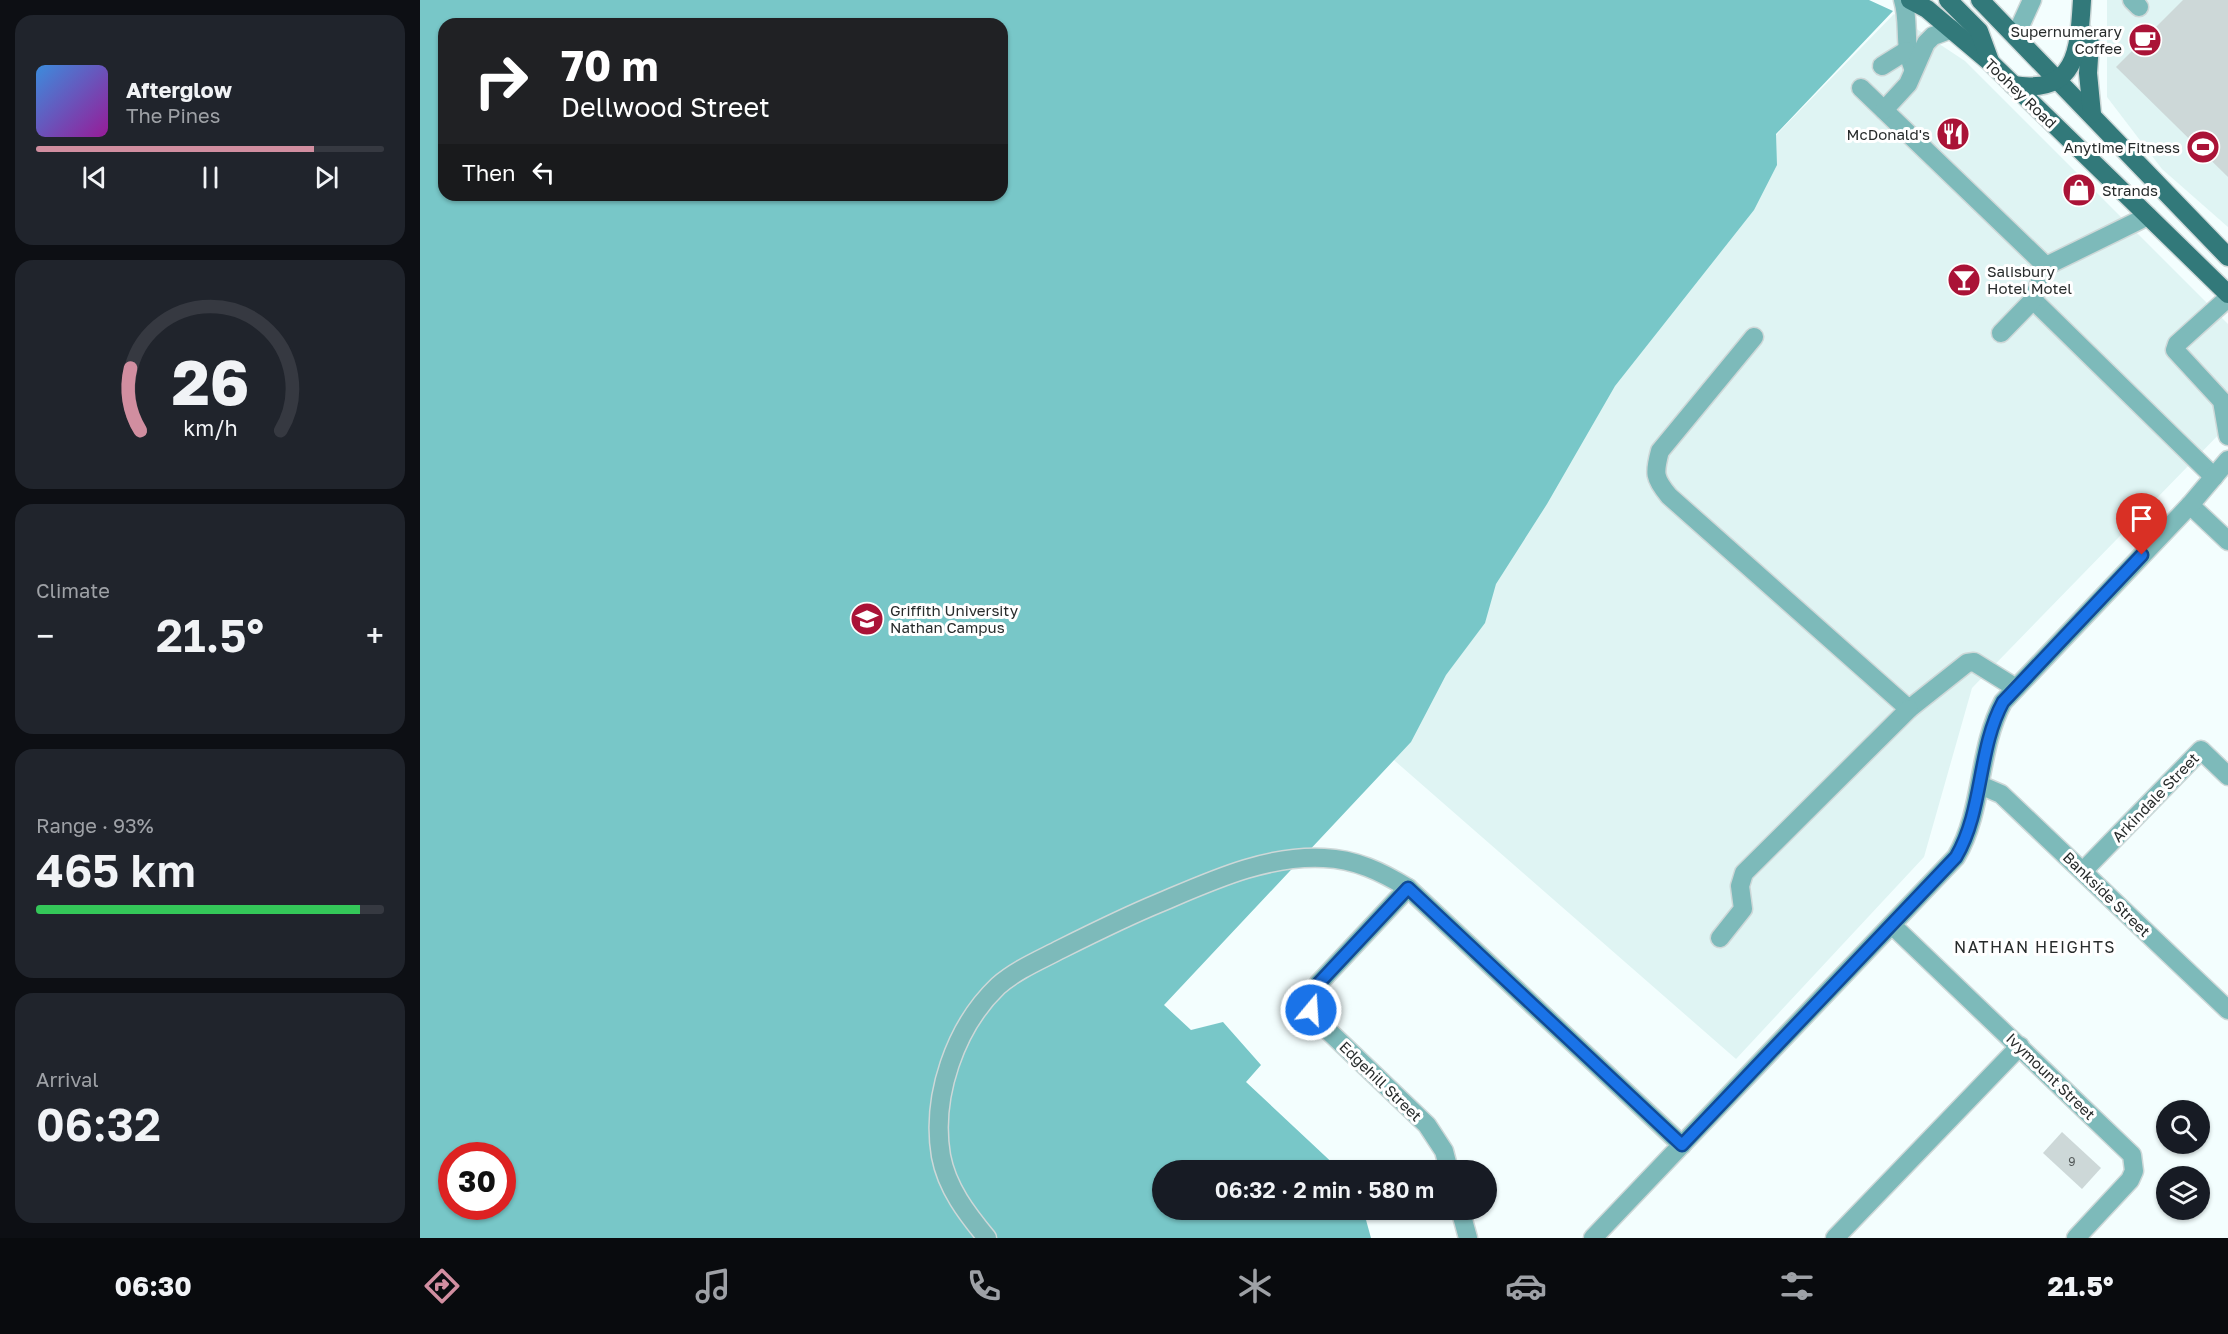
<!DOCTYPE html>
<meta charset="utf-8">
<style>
body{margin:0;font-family:"Golos Text",sans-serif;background:#20242c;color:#f1f3f6;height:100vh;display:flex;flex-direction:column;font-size:22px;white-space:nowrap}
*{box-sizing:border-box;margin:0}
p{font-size:20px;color:#9ea1a6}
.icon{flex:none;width:33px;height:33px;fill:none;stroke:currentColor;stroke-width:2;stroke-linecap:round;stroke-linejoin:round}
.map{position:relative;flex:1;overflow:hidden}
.panel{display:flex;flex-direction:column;gap:15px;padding:15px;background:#0d0f14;width:420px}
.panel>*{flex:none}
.hud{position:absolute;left:18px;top:18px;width:570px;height:183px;border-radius:18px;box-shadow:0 2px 4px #0004;background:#202124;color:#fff;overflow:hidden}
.buttons{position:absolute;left:1736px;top:1100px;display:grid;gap:12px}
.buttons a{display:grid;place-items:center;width:54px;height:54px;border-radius:50%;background:#171b24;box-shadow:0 2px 4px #0004;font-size:30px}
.speed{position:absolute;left:18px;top:1142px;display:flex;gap:12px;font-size:30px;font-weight:700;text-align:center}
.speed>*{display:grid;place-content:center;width:78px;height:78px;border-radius:50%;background:#171b24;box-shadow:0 2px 4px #0004;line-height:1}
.speed .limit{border:9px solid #d22;background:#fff;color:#111}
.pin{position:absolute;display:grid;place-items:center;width:51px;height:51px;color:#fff;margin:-62px -26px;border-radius:50% 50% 50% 0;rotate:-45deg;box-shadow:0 0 6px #0007}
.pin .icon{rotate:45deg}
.me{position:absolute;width:66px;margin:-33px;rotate:18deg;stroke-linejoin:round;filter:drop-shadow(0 0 4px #0008)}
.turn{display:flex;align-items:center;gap:21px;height:126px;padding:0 24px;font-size:27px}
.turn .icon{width:78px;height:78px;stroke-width:2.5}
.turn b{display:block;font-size:42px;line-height:51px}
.then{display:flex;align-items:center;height:57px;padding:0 24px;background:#0003;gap:12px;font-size:22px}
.big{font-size:45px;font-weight:600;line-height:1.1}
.panel .card{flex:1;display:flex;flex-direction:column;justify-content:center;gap:9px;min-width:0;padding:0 21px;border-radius:18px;background:#20242c}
.panel .dial{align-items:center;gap:0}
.dial svg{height:156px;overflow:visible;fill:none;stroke:#363941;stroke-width:7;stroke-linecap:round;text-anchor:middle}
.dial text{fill:#f1f3f6;stroke:none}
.song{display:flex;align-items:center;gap:18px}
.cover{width:72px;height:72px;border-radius:9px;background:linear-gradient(135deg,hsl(210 70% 55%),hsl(300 70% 35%))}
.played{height:6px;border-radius:3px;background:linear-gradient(90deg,#d18ea0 80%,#363941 80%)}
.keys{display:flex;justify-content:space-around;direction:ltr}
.heat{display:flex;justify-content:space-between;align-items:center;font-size:33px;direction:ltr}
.charge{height:9px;border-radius:4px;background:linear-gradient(90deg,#34c759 93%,#363941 0)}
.trip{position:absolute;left:732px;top:1160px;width:345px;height:60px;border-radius:30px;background:#171b24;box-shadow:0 2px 4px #0004;font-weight:600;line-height:60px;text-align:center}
.tab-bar{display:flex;height:96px;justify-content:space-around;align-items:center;background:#090b0e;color:#9ea1a6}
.tab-bar .icon{width:42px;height:42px}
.tab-bar .active{color:#d18ea0}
.tab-bar b{font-size:27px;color:#f1f3f6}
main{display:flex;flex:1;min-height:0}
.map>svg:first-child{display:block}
.built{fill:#dff4f3;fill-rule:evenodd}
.forest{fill:#78c7c8;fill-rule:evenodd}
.building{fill:#cdd8d8}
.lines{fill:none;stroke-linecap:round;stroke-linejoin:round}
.minor-casing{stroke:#ced8d8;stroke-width:21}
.major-casing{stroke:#ced8d8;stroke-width:21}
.minor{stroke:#7dbaba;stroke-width:18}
.major{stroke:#32797a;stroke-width:18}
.route-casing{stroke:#114b97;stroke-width:15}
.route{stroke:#1a73e8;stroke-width:10}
.labels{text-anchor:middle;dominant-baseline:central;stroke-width:6;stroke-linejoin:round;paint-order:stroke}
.number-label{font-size:12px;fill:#505656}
.poi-label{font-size:15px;fill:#272b2b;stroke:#fff;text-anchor:end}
.street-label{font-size:15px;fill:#272b2b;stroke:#fff}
.neighbourhood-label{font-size:16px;letter-spacing:1.5px;fill:#272b2b;stroke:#fff}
</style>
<main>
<section class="panel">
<div class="card">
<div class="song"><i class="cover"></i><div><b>Afterglow</b><p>The Pines</p></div></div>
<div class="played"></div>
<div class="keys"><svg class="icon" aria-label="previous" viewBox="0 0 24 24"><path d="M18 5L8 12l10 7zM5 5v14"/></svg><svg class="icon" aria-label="pause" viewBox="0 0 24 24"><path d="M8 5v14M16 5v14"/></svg><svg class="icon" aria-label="next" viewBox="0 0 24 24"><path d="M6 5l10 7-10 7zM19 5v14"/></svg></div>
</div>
<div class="card dial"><svg viewBox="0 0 100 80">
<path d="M14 69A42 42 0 1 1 86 69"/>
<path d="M14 69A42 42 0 0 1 9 37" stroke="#d18ea0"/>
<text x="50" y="56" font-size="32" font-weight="700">26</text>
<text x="50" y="72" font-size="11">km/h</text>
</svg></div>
<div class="card"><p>Climate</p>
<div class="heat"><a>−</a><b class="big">21.5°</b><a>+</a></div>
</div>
<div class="card"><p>Range · 93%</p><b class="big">465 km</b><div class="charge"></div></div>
<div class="card"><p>Arrival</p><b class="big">06:32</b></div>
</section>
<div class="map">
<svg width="1808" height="1238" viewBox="0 0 1808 1238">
<rect width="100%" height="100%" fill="#f3fefe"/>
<g class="built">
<path d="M0 0 24 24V195L1280 213 1474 14 1545 61 1808 324V425L1552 688 1504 857 1316 1059 975 761 859 655 314 1238H0ZM32 1155H82V1206H32Z"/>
<path d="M1687 0H1808V227L1742 169 1687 97Z"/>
</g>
<path class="forest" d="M0 0H1449L1473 11 1356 134 1357 165 1334 210 1195 386 1127 504 1076 584 1065 623 1026 675 991 742 744 1005 771 1030 803 1022 841 1065 826 1082 920 1170H742V1209H943L951 1238H0ZM24 24H582V195H24ZM32 1155H82V1206H32Z"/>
<g class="building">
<path d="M1763 0H1808V177L1696 67Z"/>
<path d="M1642 1132 1681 1168 1662 1189 1623 1153Z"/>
</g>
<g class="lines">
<defs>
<g id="minor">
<path d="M1483 0C1490 23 1483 45 1493 68"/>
<path d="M1712 0 1719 7"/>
<path d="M1596 35 1612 0"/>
<path d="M1462 66 1486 51"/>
<path d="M1441 88 1626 266 1613 300 1794 477"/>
<path d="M1464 110 1488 84 1506 43 1513 36 1532 29"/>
<path d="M1626 266 1728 216"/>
<path d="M1808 298 1757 344 1755 350 1802 401 1808 436"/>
<path d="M1581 333 1613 300"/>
<path d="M1334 337 1240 451C1234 473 1234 478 1249 496L1489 709 1547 663 1554 662 1596 688"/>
<path d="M1770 505 1808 541"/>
<path d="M1560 785 1581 794 1808 1010"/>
<path d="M1663 871 1781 750 1808 776"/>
<path d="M988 888 899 983C890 998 888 1007 898 1021L1007 1125 1024 1151 1029 1170"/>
<path d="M1472 925 1712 1155 1714 1171 1710 1180 1656 1238"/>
<path d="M1300 938 1323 909 1320 886 1324 873 1489 709"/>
<path d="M1040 1209 1048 1238"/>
<path d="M567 1238C547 1214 527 1188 521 1156 511 1097 535 1027 578 986 596 970 620 960 641 949 673 933 705 917 739 903 791 881 846 855 904 858 935 859 962 872 988 888L1262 1145"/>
<path d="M1173 1238 1536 857C1564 810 1557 750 1583 702L1770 505 1808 460"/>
<path d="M1415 1238 1600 1046"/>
</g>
<g id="major">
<path d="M1490 0 1507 9 1571 63 1808 294"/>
<path d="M1528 0 1559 31 1570 61"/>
<path d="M1560 0 1808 257"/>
<path d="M1663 32 1670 43 1668 73 1672 114"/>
<path d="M1593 85C1657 95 1659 50 1662 0"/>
</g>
</defs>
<use href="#minor" class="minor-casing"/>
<use href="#major" class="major-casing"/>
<use href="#minor" class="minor"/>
<use href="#major" class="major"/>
</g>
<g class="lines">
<defs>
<path id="route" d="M891 1010V996L899 983 988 888 1262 1145 1536 857C1564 809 1557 750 1583 702L1722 555"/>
</defs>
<use href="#route" class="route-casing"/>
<use href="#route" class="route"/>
</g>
<defs>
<symbol id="cafe-disc" viewBox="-11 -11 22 22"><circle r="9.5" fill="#aa1337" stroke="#fff"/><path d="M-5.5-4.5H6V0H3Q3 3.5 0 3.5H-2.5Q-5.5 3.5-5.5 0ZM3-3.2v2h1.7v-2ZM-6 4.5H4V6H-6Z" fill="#fff"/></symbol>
<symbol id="restaurant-disc" viewBox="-11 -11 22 22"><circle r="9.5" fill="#aa1337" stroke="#fff"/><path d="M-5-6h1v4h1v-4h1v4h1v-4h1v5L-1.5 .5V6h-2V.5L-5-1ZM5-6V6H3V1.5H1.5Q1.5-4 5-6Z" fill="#fff"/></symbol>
<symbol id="stadium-disc" viewBox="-11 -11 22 22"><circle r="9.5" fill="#aa1337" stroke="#fff"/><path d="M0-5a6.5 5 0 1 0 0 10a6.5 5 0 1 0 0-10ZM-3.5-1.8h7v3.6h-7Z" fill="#fff"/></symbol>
<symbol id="shop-disc" viewBox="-11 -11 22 22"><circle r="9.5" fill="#aa1337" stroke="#fff"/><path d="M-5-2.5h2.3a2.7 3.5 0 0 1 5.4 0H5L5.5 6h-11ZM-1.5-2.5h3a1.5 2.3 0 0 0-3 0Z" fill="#fff"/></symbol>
<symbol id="bar-disc" viewBox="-11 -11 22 22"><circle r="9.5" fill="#aa1337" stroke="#fff"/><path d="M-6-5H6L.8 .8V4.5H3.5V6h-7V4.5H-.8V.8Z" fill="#fff"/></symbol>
<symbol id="university-disc" viewBox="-11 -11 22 22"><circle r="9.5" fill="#aa1337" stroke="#fff"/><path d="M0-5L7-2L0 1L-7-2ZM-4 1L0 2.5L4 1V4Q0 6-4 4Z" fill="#fff"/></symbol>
</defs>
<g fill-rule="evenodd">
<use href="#cafe-disc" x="1706" y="21" width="38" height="38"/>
<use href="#restaurant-disc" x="1514" y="115" width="38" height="38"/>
<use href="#stadium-disc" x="1764" y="128" width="38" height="38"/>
<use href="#shop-disc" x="1640" y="171" width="38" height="38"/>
<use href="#bar-disc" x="1525" y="261" width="38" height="38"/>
<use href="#university-disc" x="428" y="600" width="38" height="38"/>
</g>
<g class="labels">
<g class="number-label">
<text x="1652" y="1161">9</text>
</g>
<g class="poi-label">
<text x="1702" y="31">Supernumerary<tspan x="1702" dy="17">Coffee</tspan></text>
<text x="1510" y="134">McDonald's</text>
<text x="1760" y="147">Anytime Fitness</text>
<text x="1682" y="190" text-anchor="start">Strands</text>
<text x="1567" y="271" text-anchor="start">Salisbury<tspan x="1567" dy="17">Hotel Motel</tspan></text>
<text x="470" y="610" text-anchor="start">Griffith University<tspan x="470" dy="17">Nathan Campus</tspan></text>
</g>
<g class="street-label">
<text transform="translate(1601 93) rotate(44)">Toohey Road</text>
<text transform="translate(1735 797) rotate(-46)">Arkindale Street</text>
<text transform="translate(1687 894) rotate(44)">Bankside Street</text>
<text transform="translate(1631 1076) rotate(44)">Ivymount Street</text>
<text transform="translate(961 1081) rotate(44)">Edgehill Street</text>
</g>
<g class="neighbourhood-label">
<text x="1615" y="947">NATHAN HEIGHTS</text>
</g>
</g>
</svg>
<div class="buttons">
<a><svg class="icon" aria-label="search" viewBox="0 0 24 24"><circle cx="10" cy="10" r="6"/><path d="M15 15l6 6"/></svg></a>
<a><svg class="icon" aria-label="layers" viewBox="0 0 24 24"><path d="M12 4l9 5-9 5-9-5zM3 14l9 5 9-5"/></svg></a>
</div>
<div class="speed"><div class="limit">30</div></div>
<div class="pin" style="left:1722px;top:555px;background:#d93025"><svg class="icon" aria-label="arrive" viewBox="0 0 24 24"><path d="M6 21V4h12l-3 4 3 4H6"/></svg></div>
<svg class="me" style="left:891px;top:1010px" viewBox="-20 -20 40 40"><circle r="17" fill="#1a73e8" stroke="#fff" stroke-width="3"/><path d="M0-11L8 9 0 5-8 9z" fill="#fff"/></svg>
<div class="trip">06:32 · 2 min · 580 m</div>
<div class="hud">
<div class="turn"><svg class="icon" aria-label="right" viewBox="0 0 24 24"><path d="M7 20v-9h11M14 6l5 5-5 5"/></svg><div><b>70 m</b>Dellwood Street</div></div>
<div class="then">Then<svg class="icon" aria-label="left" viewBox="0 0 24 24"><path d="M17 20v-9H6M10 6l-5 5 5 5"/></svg></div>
</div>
</div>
</main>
<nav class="tab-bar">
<b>06:30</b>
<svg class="icon active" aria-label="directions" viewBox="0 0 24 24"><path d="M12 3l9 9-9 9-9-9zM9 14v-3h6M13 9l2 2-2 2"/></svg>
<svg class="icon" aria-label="music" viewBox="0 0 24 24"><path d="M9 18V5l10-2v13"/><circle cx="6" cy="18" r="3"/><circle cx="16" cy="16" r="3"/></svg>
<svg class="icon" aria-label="phone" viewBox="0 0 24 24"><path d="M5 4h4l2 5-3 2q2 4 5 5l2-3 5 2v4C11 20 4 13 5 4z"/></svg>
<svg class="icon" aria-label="climate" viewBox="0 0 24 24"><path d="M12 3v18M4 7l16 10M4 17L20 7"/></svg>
<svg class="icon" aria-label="car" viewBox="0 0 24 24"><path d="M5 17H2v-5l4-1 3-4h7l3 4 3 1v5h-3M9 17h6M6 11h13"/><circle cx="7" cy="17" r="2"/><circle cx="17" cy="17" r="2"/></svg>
<svg class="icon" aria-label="filters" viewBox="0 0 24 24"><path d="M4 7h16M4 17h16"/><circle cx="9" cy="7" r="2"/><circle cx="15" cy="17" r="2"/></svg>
<b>21.5°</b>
</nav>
